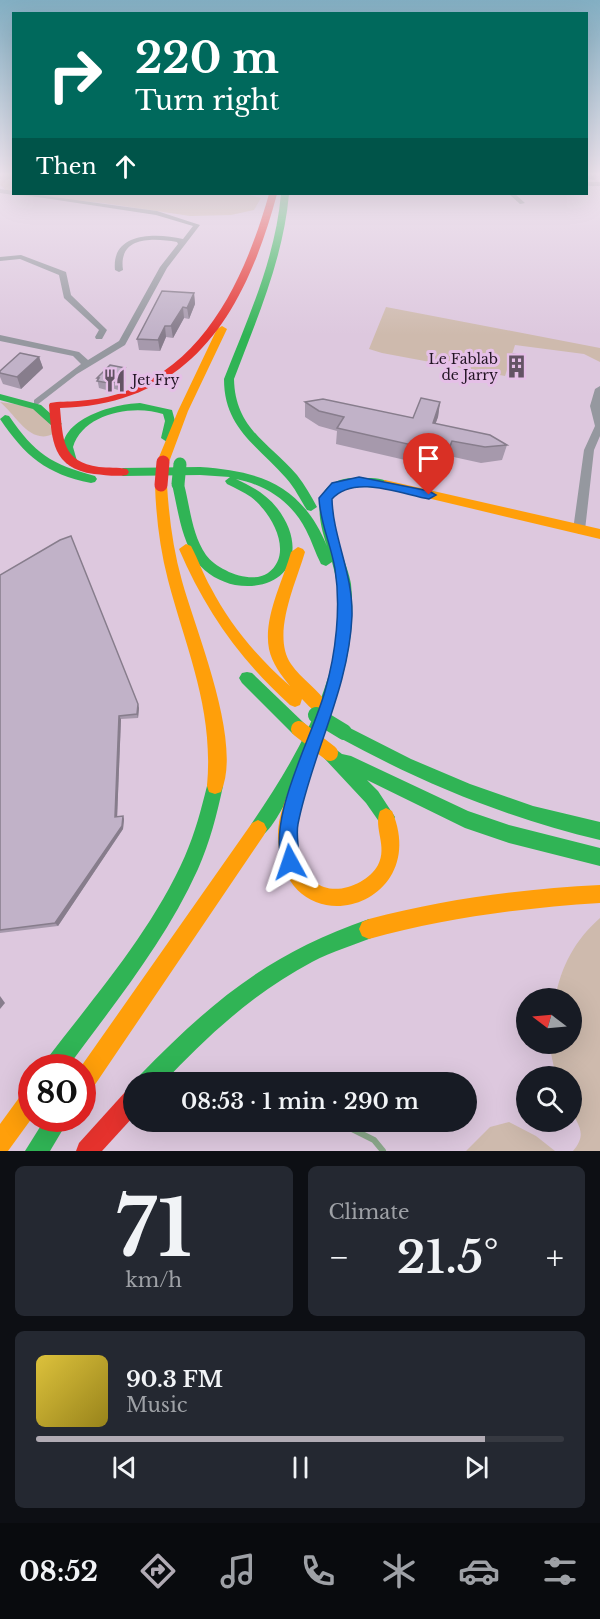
<!DOCTYPE html>
<meta charset="utf-8">
<style>
body{margin:0;font-family:"Libre Baskerville",serif;background:#242831;color:#f1f3f6;height:100vh;display:flex;flex-direction:column;font-size:22px;white-space:nowrap}
*{box-sizing:border-box;margin:0}
p{font-size:20px;color:#9ea1a6}
.icon{flex:none;width:33px;height:33px;fill:none;stroke:currentColor;stroke-width:2;stroke-linecap:round;stroke-linejoin:round}
.map{position:relative;height:1151px;overflow:hidden}
.drawer{display:flex;flex-direction:column;gap:15px;padding:15px;background:#0d0f14;flex:1}
.drawer>*{flex:none}
.top-card{position:absolute;left:12px;top:12px;width:576px;height:183px;border-radius:0px;box-shadow:0 6px 24px #0002;background:#00695c;color:#fff;overflow:hidden}
.needle{width:39px;rotate:286deg}
.fabs{position:absolute;left:516px;top:988px;display:grid;gap:12px}
.fabs a{display:grid;place-items:center;width:66px;height:66px;border-radius:50%;background:#171b24;box-shadow:0 6px 24px #0002;font-size:30px}
.speed{position:absolute;left:18px;top:1054px;display:flex;gap:12px;font-size:30px;font-weight:700;text-align:center}
.speed>*{display:grid;place-content:center;width:78px;height:78px;border-radius:50%;background:#171b24;box-shadow:0 6px 24px #0002;line-height:1}
.speed .limit{border:9px solid #d22;background:#fff;color:#111}
.pin{position:absolute;display:grid;place-items:center;width:51px;height:51px;color:#fff;margin:-62px -26px;border-radius:50% 50% 50% 0;rotate:-45deg;box-shadow:0 0 6px #0007}
.pin .icon{rotate:45deg}
.me{position:absolute;width:66px;margin:-33px;rotate:355deg;stroke-linejoin:round;filter:drop-shadow(0 0 4px #0008)}
.turn{display:flex;align-items:center;gap:21px;height:126px;padding:0 24px;font-size:27px}
.turn .icon{width:78px;height:78px;stroke-width:2.5}
.turn b{display:block;font-size:42px;line-height:51px}
.then{display:flex;align-items:center;height:57px;padding:0 24px;background:#0003;gap:12px;font-size:22px}
.big{font-size:45px;font-weight:600;line-height:1.1}
.drawer .widget{flex:1;display:flex;flex-direction:column;justify-content:center;gap:9px;min-width:0;padding:0 21px;border-radius:9px;background:#242831}
.drawer .dial{align-items:center;gap:0}
.dial b{font-size:78px;line-height:1}
.song{display:flex;align-items:center;gap:18px}
.cover{width:72px;height:72px;border-radius:9px;background:linear-gradient(135deg,hsl(50 70% 55%),hsl(50 70% 35%))}
.played{height:6px;border-radius:3px;background:linear-gradient(90deg,#b1abb4 85%,#363941 85%)}
.keys{display:flex;justify-content:space-around;direction:ltr}
.heat{display:flex;justify-content:space-between;align-items:center;font-size:33px;direction:ltr}
.drawer .tiles{flex:1;display:grid;gap:15px;grid-template-columns:1fr 1fr}
.widget:last-child{grid-column:span 2}
.trip{position:absolute;left:123px;top:1072px;width:354px;height:60px;border-radius:30px;background:#171b24;box-shadow:0 6px 24px #0002;font-weight:600;line-height:60px;text-align:center}
.dock{display:flex;height:96px;justify-content:space-around;align-items:center;background:#090b0e;color:#9ea1a6}
.dock .icon{width:42px;height:42px}
.dock .selected{color:#b1abb4}
.dock b{font-size:27px;color:#f1f3f6}
.map>svg:first-child{display:block}
.green{fill:#cebaad}
.lines{fill:none;stroke-linecap:round;stroke-linejoin:round}
.stream{stroke:#8ba88b;stroke-width:6}
.street{fill:#95989f;fill-rule:evenodd}
.fast{fill:#30b455;fill-rule:evenodd}
.slow{fill:#ff9f0a;fill-rule:evenodd}
.jam{fill:#e5322d;fill-rule:evenodd}
.fast-bridge-far1{stroke:#30b455;stroke-width:13}
.fast-bridge{stroke:#30b455;stroke-width:16}
.slow-bridge{stroke:#ff9f0a;stroke-width:16}
.jam-bridge{stroke:#e5322d;stroke-width:13}
.wall{fill:#a699ac}
.shaded-wall{fill:#877d8c}
.building{fill:#c1b2c8;stroke:#877d8c;stroke-width:1.5}
.route{fill:#1a73e8;stroke:#114b97;stroke-width:1.5}
.labels{text-anchor:middle;dominant-baseline:central;stroke-width:6;stroke-linejoin:round;paint-order:stroke}
.far-poi-label{font-size:14px;fill:#221423;stroke:#e5bfe7;text-anchor:end}
</style>
<div class="map">
<svg width="600" height="1151" viewBox="0 0 600 1151">
<rect width="100%" height="100%" fill="#ddc8de"/>
<g class="green">
<path d="M0 174H13L14 194H245L261 198 254 210 231 215 190 216 103 203 12 195 0 185Z"/>
<path d="M386 307 600 348V362L584 354 515 345 505 376 382 353 369 349Z"/>
<path d="M0 402 28 406 47 416 53 434C30 445 16 415 0 402Z"/>
<path d="M600 918V1151H573C590 1131 574 1124 572 1107 570 1097 572 1086 572 1077H556L549 1044H572V999H555C561 966 575 940 600 918Z"/>
<path d="M509 1122 536 1136 555 1151H466L490 1127Z"/>
</g>
<g class="lines">
<path class="stream" d="M207 1122 346 1126 374 1140 383 1151"/>
<g class="street">
<rect x="586" y="182" width="14" height="4"/>
<path d="M0 189 14 191V194H17L14 195 0 193Z"/>
<path d="M18 194H31L157 211 200 225 167 268 125 345 77 374 37 405 34 404V400L81 364 73 356 0 341V335L79 352 88 360 119 341 160 267 178 244 177 242C153 238 118 236 123 270L119 272 115 270C111 232 156 233 183 239L193 226 156 215Z"/>
<path d="M509 194H515L525 203 520 204Z"/>
<path d="M21 255 66 272 71 295 107 330 102 339H96L95 337 99 330 64 298 59 275 20 259 0 261V257Z"/>
<path d="M600 386V436L594 450 585 530 579 534 573 530 584 450 595 426 590 406 595 389Z"/>
</g>
<g class="fast">
<path d="M281 194H289C283 260 257 318 234 379 235 428 268 442 297 475 305 485 311 496 317 507L311 511 307 510C300 499 295 488 286 478 257 445 224 428 224 379 248 318 275 260 281 194Z"/>
<path d="M0 394 41 405 62 424 56 427 52 426 33 409 0 400Z"/>
<path d="M140 403 172 410 175 421 171 440 167 442 161 438 165 421 163 414C134 404 83 413 73 447L77 461 75 464H67C46 423 110 404 140 403Z"/>
<path d="M5 415 9 416C35 454 51 464 95 476L97 479 95 482 91 483C46 474 25 456 0 419Z"/>
<path d="M200 467C262 471 302 486 327 546 314 508 313 475 365 478 373 478 385 478 391 484 380 496 346 474 333 497 322 516 348 562 351 584 359 661 326 734 288 799 280 811 271 832 258 838L252 835 249 829 252 823C301 751 359 653 332 562L326 566 321 564C315 553 312 541 306 530 292 502 266 485 236 479 251 486 266 494 277 508 309 549 290 593 235 585 221 582 206 574 197 562 181 539 178 510 172 484L178 480 184 484C190 507 192 535 206 555 217 570 251 585 268 573 295 553 271 512 251 497 244 492 235 488 227 484L225 481 230 477 200 475 123 476 117 472 123 468Z"/>
<path d="M247 672 252 673 305 724 307 729 305 734 299 736 293 734 242 683 239 678 242 673Z"/>
<path d="M344 725 411 759 470 784 533 806 600 822V840C507 818 422 783 338 737L336 732 338 727Z"/>
<path d="M330 745 342 754 351 756 468 811 509 825 600 848V866L509 843 465 828 367 780 378 791 395 817 392 823 386 826 380 823 366 803 324 758 322 753 324 748Z"/>
<path d="M215 778 221 780 223 786C217 814 210 842 198 869 165 942 114 1004 67 1068H43L46 1060C95 996 152 931 185 856 195 833 201 810 207 786L209 780Z"/>
<path d="M369 919 376 922 379 929 376 936C355 945 333 951 312 962 255 992 207 1036 163 1083H137L140 1075C212 1001 270 953 369 919Z"/>
<path d="M45 1119H69L50 1151H25Z"/>
</g>
<g class="slow">
<path d="M222 326 227 329 188 411 169 462 163 466 159 465 157 462 178 411 217 329Z"/>
<path d="M385 480 600 529V539L381 487 379 484Z"/>
<path d="M161 481 167 485C169 517 173 549 182 581 196 632 243 742 221 792L215 794 209 792 207 786C214 709 187 652 168 580 160 549 156 517 155 485Z"/>
<path d="M186 544 191 546C198 559 203 574 211 588 230 625 258 658 290 686 281 675 272 663 269 649 263 618 283 581 291 552L298 547 303 549 305 552C296 583 271 635 291 664 301 679 320 690 328 706L326 711C315 715 309 706 302 699L300 705 295 707 290 705C240 660 205 610 179 549Z"/>
<path d="M304 764 310 766 312 772C305 793 294 817 296 839 297 855 302 870 314 881 332 898 367 885 378 865 388 846 373 828 380 811L386 808 392 811C434 910 283 951 278 838 277 816 288 793 296 772L298 766Z"/>
<path d="M258 820 264 823 267 829 264 835 90 1092 82 1095V1068H80L252 823Z"/>
<path d="M600 885V903C521 908 445 918 369 939L362 936 359 929 362 922 369 919C445 899 522 889 600 885Z"/>
<path d="M32 1088V1118L8 1151H0V1124L24 1091Z"/>
</g>
<g class="jam">
<path d="M269 194H277C246 309 193 405 60 408 63 439 62 462 99 467 108 468 118 467 127 469L129 472 127 475C117 477 105 475 94 474 52 468 52 441 49 405L50 403C59 401 68 402 78 401 91 400 105 398 118 394 206 366 246 275 269 194Z"/>
<path d="M134 1088V1116L102 1151H76L79 1143 126 1091Z"/>
</g>
<path class="fast-bridge-far1" d="M178 484 180 464"/>
<path class="fast-bridge" d="M316 715 344 732"/>
<path class="slow-bridge" d="M299 729 330 753"/>
<path class="jam-bridge" d="M161 485 163 462"/>
</g>
<g class="wall">
<path d="M586 174H597L595 180 586 179Z"/>
<path d="M194 293 195 304 189 319 184 318 173 338 166 337 160 351 139 350 137 339Z"/>
<path d="M513 354 524 356 520 376 509 375Z"/>
<path d="M39 357 43 368 21 389 3 384 0 377V371Z"/>
<path d="M125 368 126 381 118 390 112 388 110 391 99 388 97 378Z"/>
<path d="M305 402 413 418 440 402 438 417 435 424 507 445 502 460 481 463 449 456 444 469 336 444 337 431 319 426 305 417Z"/>
<path d="M0 575 139 708 138 718 121 719 117 817 124 819 123 829 58 926 0 933Z"/>
</g>
<g class="shaded-wall">
<path d="M194 293 195 304 189 319 187 308Z"/>
<path d="M183 307 184 318 173 338 171 326Z"/>
<path d="M165 326 166 337 160 351 158 340Z"/>
<path d="M39 357 43 368 21 389 17 377Z"/>
<path d="M125 368 126 381 118 390 116 382 121 372Z"/>
<path d="M110 381 112 388 110 391 108 383Z"/>
<path d="M440 402 438 417 430 439 433 423Z"/>
<path d="M452 441 449 456 444 469 447 453Z"/>
<path d="M138 704 139 708 138 718 137 714Z"/>
<path d="M119 716 121 719 117 820 115 817Z"/>
<path d="M123 816 124 819 123 829 58 926 55 923Z"/>
<path d="M0 996 5 1003 0 1009Z"/>
</g>
<g class="building">
<path d="M162 291 194 293 187 308 183 307 171 326H165L158 340 137 339Z"/>
<path d="M20 353 39 357 17 377 0 373V371Z"/>
<path d="M513 354 524 356 521 373 510 371Z"/>
<path d="M110 365 125 368 121 372 124 373 116 382 110 381 108 383 97 381 99 378H97Z"/>
<path d="M421 398 440 402 433 423 490 435 507 445 485 447 452 441 447 453 337 428 344 417 319 411 305 402 323 399 413 418Z"/>
<path d="M71 536 138 704 137 714 119 716 115 817 123 816 122 826 55 923 0 930V575L60 540Z"/>
</g>
<linearGradient id="sky" x2="0" y2="1"><stop stop-color="#83afc3"/><stop offset="0.52" stop-color="#f0e6f0"/><stop offset="1" stop-color="#f0e6f0" stop-opacity="0"/></linearGradient>
<rect width="600" height="335" fill="url(#sky)"/>
<path class="route" d="M359 477 429 491 436 495 429 499C401 494 354 474 332 499 333 538 353 573 352 616 349 689 312 753 298 824 295 839 302 856 297 869L290 872 284 869C264 821 312 739 325 691 336 653 341 607 335 569 331 544 320 523 319 498L332 483Z"/>
<defs>
<symbol id="building-bare" viewBox="-9 -9 18 18"><path d="M-4-6H4V6H1V3H-1V6H-4ZM-2.5-4.3h1.7v1.8h-1.7ZM.8-4.3h1.7v1.8H.8ZM-2.5-1h1.7V.8h-1.7ZM.8-1h1.7V.8H.8Z" fill="#635364" stroke="#e5bfe7" stroke-width="2.5" paint-order="stroke"/></symbol>
<symbol id="restaurant-bare" viewBox="-9 -9 18 18"><path d="M-5-6h1v4h1v-4h1v4h1v-4h1v5L-1.5 .5V6h-2V.5L-5-1ZM5-6V6H3V1.5H1.5Q1.5-4 5-6Z" fill="#635364" stroke="#e5bfe7" stroke-width="2.5" paint-order="stroke"/></symbol>
</defs>
<g fill-rule="evenodd">
<use href="#building-bare" x="500" y="350" width="33" height="33"/>
<use href="#restaurant-bare" x="98" y="364" width="33" height="33"/>
</g>
<g class="labels">
<g class="far-poi-label">
<text x="498" y="359">Le Fablab<tspan x="498" dy="16">de Jarry</tspan></text>
<text x="132" y="380" text-anchor="start">Jet Fry</text>
</g>
</g>
</svg>
<div class="fabs">
<a><svg class="needle" viewBox="-14 -14 28 28"><path d="M0-13l5 13h-10z" fill="#e53935"/><path d="M0 13l5-13h-10z" fill="#9ea1a6"/></svg></a>
<a><svg class="icon" aria-label="search" viewBox="0 0 24 24"><circle cx="10" cy="10" r="6"/><path d="M15 15l6 6"/></svg></a>
</div>
<div class="speed"><div class="limit">80</div></div>
<div class="pin" style="left:429px;top:495px;background:#d93025"><svg class="icon" aria-label="arrive" viewBox="0 0 24 24"><path d="M6 21V4h12l-3 4 3 4H6"/></svg></div>
<svg class="me" style="left:290px;top:862px" viewBox="-20 -20 40 40"><path d="M0-17L14 15 0 8-14 15z" fill="#1a73e8" stroke="#fff" stroke-width="4"/></svg>
<div class="trip">08:53 · 1 min · 290 m</div>
<div class="top-card">
<div class="turn"><svg class="icon" aria-label="right" viewBox="0 0 24 24"><path d="M7 20v-9h11M14 6l5 5-5 5"/></svg><div><b>220 m</b>Turn right</div></div>
<div class="then">Then<svg class="icon" aria-label="ahead" viewBox="0 0 24 24"><path d="M12 20V5M6 11l6-6 6 6"/></svg></div>
</div>
</div>
<section class="drawer">
<div class="tiles">
<div class="widget dial"><b>71</b><p>km/h</p></div>
<div class="widget"><p>Climate</p>
<div class="heat"><a>−</a><b class="big">21.5°</b><a>+</a></div>
</div>
<div class="widget">
<div class="song"><i class="cover"></i><div><b>90.3 FM</b><p>Music</p></div></div>
<div class="played"></div>
<div class="keys"><svg class="icon" aria-label="previous" viewBox="0 0 24 24"><path d="M18 5L8 12l10 7zM5 5v14"/></svg><svg class="icon" aria-label="pause" viewBox="0 0 24 24"><path d="M8 5v14M16 5v14"/></svg><svg class="icon" aria-label="next" viewBox="0 0 24 24"><path d="M6 5l10 7-10 7zM19 5v14"/></svg></div>
</div>
</div>
</section>
<nav class="dock">
<b>08:52</b>
<svg class="icon selected" aria-label="directions" viewBox="0 0 24 24"><path d="M12 3l9 9-9 9-9-9zM9 14v-3h6M13 9l2 2-2 2"/></svg>
<svg class="icon" aria-label="music" viewBox="0 0 24 24"><path d="M9 18V5l10-2v13"/><circle cx="6" cy="18" r="3"/><circle cx="16" cy="16" r="3"/></svg>
<svg class="icon" aria-label="phone" viewBox="0 0 24 24"><path d="M5 4h4l2 5-3 2q2 4 5 5l2-3 5 2v4C11 20 4 13 5 4z"/></svg>
<svg class="icon" aria-label="climate" viewBox="0 0 24 24"><path d="M12 3v18M4 7l16 10M4 17L20 7"/></svg>
<svg class="icon" aria-label="car" viewBox="0 0 24 24"><path d="M5 17H2v-5l4-1 3-4h7l3 4 3 1v5h-3M9 17h6M6 11h13"/><circle cx="7" cy="17" r="2"/><circle cx="17" cy="17" r="2"/></svg>
<svg class="icon" aria-label="filters" viewBox="0 0 24 24"><path d="M4 7h16M4 17h16"/><circle cx="9" cy="7" r="2"/><circle cx="15" cy="17" r="2"/></svg>
</nav>
